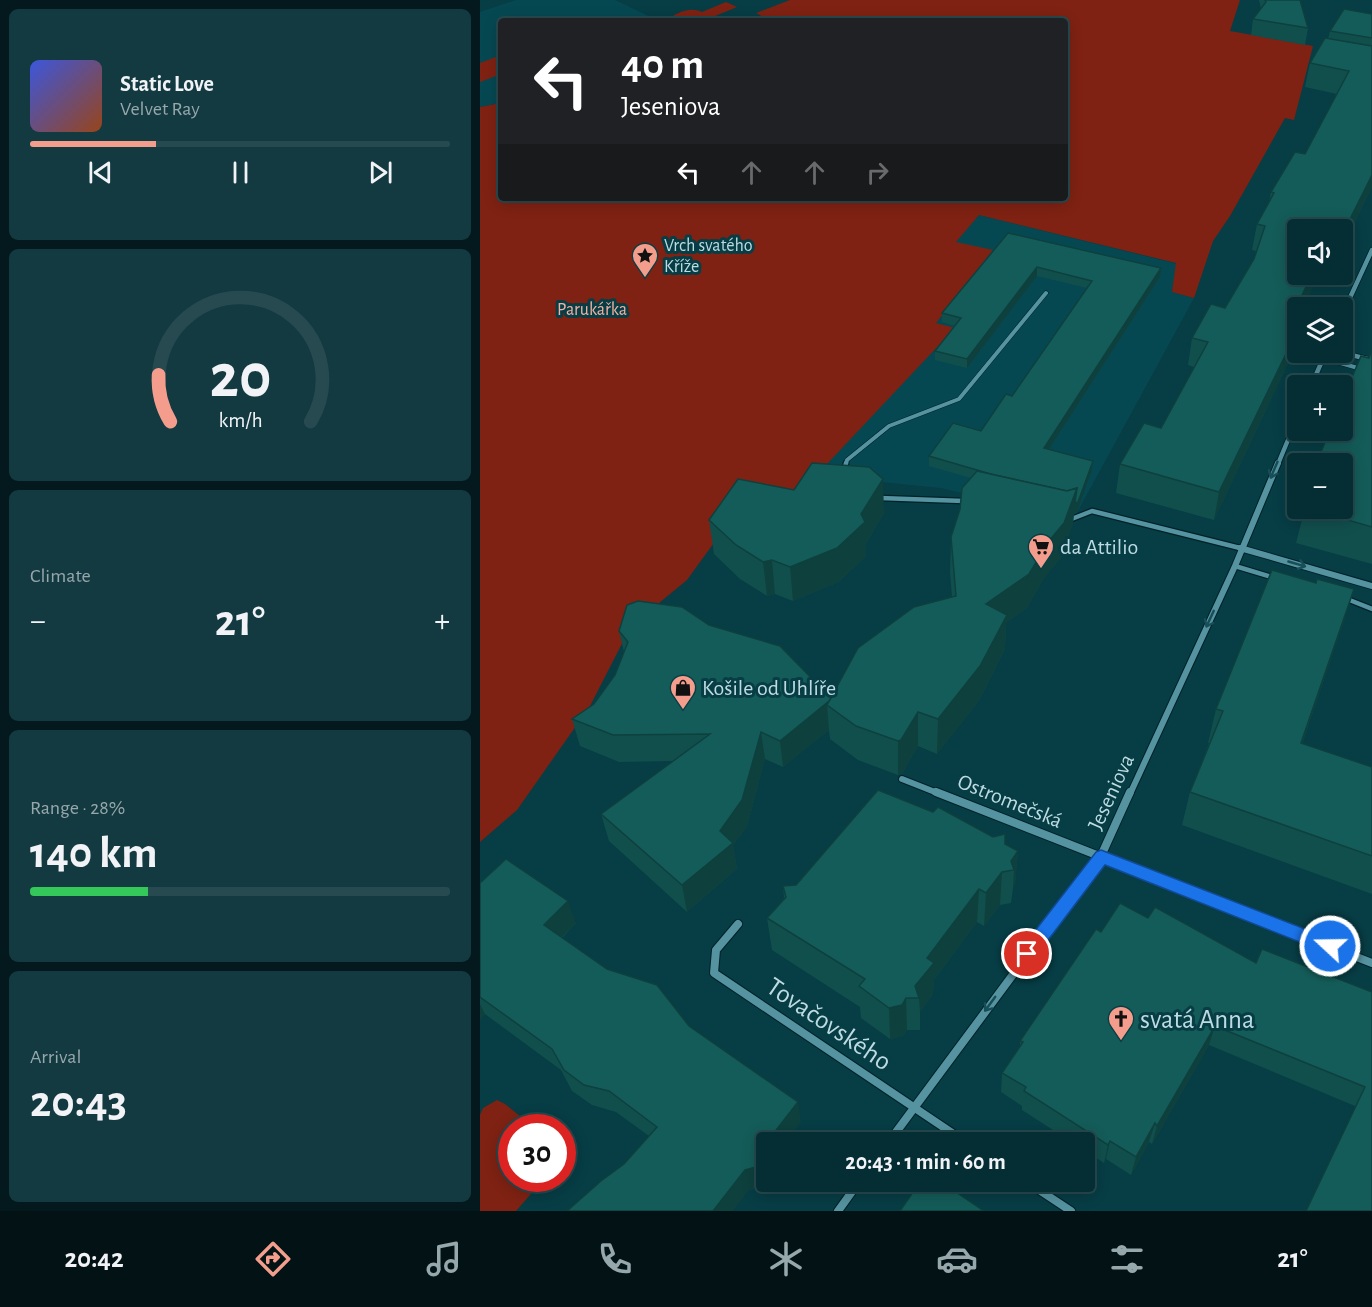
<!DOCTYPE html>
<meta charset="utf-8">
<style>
body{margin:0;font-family:"Alegreya Sans",sans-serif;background:#133a40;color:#f1f3f6;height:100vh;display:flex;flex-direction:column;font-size:22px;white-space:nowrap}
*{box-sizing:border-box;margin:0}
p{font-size:20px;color:#97a8ac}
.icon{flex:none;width:33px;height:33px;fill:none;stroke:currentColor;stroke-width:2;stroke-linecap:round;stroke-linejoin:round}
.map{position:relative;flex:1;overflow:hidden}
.sheet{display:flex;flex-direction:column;gap:9px;padding:9px;background:#03191d;width:480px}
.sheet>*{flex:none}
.top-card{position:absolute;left:18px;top:18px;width:570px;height:183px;border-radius:6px;box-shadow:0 3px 15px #0003,0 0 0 2px #264a4f;background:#202124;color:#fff;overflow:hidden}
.tools{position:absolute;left:807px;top:219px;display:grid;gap:12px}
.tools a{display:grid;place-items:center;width:66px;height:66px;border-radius:6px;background:#052e34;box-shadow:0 3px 15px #0003,0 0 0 2px #264a4f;font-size:30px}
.speed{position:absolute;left:18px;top:1114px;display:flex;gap:12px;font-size:30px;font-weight:700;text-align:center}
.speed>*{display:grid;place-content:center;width:78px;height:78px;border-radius:50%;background:#052e34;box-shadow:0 3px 15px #0003,0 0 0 2px #264a4f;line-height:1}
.speed .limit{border:9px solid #d22;background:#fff;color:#111}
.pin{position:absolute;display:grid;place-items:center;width:51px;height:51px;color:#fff;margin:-26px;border:3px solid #fff;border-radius:50%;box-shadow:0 2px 6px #0007}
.me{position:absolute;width:66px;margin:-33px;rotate:291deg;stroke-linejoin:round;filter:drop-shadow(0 0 4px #0008)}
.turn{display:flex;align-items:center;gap:21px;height:126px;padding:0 24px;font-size:27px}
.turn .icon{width:78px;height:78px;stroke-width:2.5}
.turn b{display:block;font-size:42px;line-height:51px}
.lanes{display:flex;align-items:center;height:57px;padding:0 24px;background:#0003;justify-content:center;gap:30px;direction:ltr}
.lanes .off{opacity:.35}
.big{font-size:45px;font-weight:700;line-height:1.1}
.sheet .card{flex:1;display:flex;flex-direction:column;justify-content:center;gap:9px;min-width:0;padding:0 21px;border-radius:9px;background:#133a40}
.sheet .dial{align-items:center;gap:0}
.dial svg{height:156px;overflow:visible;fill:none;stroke:#264a4f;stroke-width:7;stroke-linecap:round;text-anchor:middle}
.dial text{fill:#f1f3f6;stroke:none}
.song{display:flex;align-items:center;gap:18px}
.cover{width:72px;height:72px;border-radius:9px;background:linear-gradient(135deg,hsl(230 70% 55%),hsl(20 70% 35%))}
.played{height:6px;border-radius:3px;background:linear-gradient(90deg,#f49d8c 30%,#264a4f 30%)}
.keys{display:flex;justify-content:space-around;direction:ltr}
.heat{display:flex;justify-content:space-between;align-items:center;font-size:33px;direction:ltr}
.charge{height:9px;border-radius:4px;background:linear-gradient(90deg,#34c759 28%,#264a4f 0)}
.trip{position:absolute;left:276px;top:1132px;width:339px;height:60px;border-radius:6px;background:#052e34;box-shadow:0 3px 15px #0003,0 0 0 2px #264a4f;font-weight:700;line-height:60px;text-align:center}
.menu{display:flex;height:96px;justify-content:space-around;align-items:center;background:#021215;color:#97a8ac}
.menu .icon{width:42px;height:42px}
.menu .active{color:#f49d8c}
.menu b{font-size:27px;color:#f1f3f6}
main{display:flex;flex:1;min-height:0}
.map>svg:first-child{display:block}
.built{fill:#064852}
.green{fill:#7f2213}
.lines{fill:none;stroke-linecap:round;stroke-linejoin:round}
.lane-far1-casing{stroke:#002228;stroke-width:5}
.lane-casing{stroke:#002228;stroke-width:7}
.street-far2-casing{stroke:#002228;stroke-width:6}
.street-far1-casing{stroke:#002228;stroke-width:8}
.street-casing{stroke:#002228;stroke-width:10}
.lane-far1{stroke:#5593a0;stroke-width:4}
.lane{stroke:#5593a0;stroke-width:4.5}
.street-far2{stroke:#5593a0;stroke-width:4.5}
.street-far1{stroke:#5593a0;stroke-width:6}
.street{stroke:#5593a0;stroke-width:8}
.wall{fill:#114f4d}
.shaded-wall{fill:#0e403e}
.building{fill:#145c59;stroke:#0e403e;stroke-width:1.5}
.oneway{stroke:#174e57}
.route{fill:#1a73e8;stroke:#114b97;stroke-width:1.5}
.labels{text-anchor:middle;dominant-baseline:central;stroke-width:6;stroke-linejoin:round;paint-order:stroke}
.far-poi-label{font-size:18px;fill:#bddbe2;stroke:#073d45;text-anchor:start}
.far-park-label{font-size:18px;fill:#f1b1a3;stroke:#073d45}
.poi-label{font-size:22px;fill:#bddbe2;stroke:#073d45;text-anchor:start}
.street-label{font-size:22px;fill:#bddbe2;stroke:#073d45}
.near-poi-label{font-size:27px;fill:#bddbe2;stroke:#073d45;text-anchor:start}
.near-street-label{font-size:27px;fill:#bddbe2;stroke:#073d45}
</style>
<main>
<section class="sheet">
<div class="card">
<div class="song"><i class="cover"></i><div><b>Static Love</b><p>Velvet Ray</p></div></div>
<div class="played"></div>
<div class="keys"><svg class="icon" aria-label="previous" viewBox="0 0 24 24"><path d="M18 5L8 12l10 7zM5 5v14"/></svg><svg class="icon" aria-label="pause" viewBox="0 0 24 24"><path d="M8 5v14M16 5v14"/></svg><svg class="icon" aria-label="next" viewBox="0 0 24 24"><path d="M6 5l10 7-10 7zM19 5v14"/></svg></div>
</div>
<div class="card dial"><svg viewBox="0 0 100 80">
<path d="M14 69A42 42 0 1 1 86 69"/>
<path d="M14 69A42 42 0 0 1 8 45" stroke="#f49d8c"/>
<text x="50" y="56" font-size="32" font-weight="700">20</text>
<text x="50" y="72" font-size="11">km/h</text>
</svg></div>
<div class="card"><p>Climate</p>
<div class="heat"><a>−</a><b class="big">21°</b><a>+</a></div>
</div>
<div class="card"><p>Range · 28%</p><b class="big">140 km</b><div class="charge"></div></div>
<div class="card"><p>Arrival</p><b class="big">20:43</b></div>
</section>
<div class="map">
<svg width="892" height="1211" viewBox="0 0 892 1211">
<rect width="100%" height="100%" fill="#073d45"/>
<g class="built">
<path d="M36 0H135L179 21H21V103L0 107V12Z"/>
<path d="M499 215 697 264 692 292 714 298 593 520 461 488 115 453 475 242Z"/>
</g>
<g class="green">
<path d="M310 0H760L750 31 833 46 814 120 805 118 750 216 733 241 714 298 692 292 696 263 499 215 476 242 513 250 456 323 475 328 331 481 310 513 262 504 207 580 151 626 110 706 37 810 0 842V107L21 103V198H585V21H284L287 19 276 13Z"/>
<path d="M246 2 257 7 223 21H186C196 13 209 6 222 12Z"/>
<path d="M21 55V74L0 82V63Z"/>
<path d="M17 1100 25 1104 55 1128H32V1179H64L36 1211H0V1115L3 1108Z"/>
</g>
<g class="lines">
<defs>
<g id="lane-far1">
<path d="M843 358 892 372"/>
<path d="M366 464 367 460 409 426 479 399 566 293"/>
</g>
<g id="lane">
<path d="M364 471 366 463"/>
<path d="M400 498 484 501"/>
<path d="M589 520 612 511 760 548"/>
<path d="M755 566 795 578"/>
<path d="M867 599 892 609"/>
</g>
<g id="street-far2">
<path d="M862 315 892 250"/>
<path d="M859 352 892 360"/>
<path d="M831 386 846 352"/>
<path d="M798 464 818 416"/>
</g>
<g id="street-far1">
<path d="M760 548 892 586"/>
<path d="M422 779 460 794"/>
<path d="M650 794 755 566 798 463"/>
</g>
<g id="street">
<path d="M456 792 892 963"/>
<path d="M258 924 236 950 234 973 487 1143"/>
<path d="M408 1143 621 856 650 792"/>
<path d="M547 1182 591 1211"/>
<path d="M358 1211 379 1182"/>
</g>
</defs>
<use href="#lane-far1" class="lane-far1-casing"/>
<use href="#lane" class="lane-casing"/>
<use href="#street-far2" class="street-far2-casing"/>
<use href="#street-far1" class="street-far1-casing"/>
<use href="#street" class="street-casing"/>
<use href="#lane-far1" class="lane-far1"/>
<use href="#lane" class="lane"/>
<use href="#street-far2" class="street-far2"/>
<use href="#street-far1" class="street-far1"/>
<use href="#street" class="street"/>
</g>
<g class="wall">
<path d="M779 0H820L828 28 825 45 771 35 773 19 781 9Z"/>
<path d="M892 14V187L862 248V230H818L830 293 823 308H818V318L815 324 813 353 734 520 636 493 640 464 681 428 714 367 708 365 712 338 745 308 774 259 776 251 772 250 777 224 789 202 791 192 825 154 857 94 825 87 830 63 848 39 850 31Z"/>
<path d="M528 233 680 277 569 449 612 470 597 512 594 513 593 523 581 558 566 575 547 608 526 623 525 649 499 701 457 754 438 746 422 774 418 775 378 760 350 739 349 730 303 767 285 759 267 827 253 845 257 869 207 912 129 841 121 814 193 761 139 762 100 746 92 719 114 704 135 675 144 652 139 631 229 625 351 698 472 597 470 572 471 537 491 478 449 466V456L501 431 532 396 607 288 557 276 487 368 455 360V351L475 326 462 322V313Z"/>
<path d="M892 350V564L816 543 825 508 862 464H838L841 452Z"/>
<path d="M404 513 386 544V556L359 582 313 601 295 594 287 596 260 579 234 554 229 520Z"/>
<path d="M836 583 874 589 863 624 822 744 892 767V894L702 825 710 792 729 743H728L736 709Z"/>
<path d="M538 851 535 884 533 888 531 903 520 905 504 926 497 922 454 980 453 994 440 1012V1030H427L423 1036 410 1039 381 1018 380 1007 292 950 287 918 304 898 303 886 316 885Z"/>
<path d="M0 883 96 923 82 938 209 1026 321 1122 286 1143 284 1185 269 1190 144 1164 169 1136 136 1112 112 1105 92 1091 81 1070 5 1014 0 1020Z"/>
<path d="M668 918 776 963 892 992V1211L875 1106 729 1045 672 1144 669 1142 651 1175 626 1159 624 1163 604 1150V1143H593L542 1110V1106L521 1092 522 1073 540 1047V1041L621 932Z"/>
</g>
<g class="shaded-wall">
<path d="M892 175V187L862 248V235Z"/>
<path d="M557 267V276L487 368V359Z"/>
<path d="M681 268 680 277 564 457V448Z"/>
<path d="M832 274H841L830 293 823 308H818V318L803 350 809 323Z"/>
<path d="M818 329V333L813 353 734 520 739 492Z"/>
<path d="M613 461 612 470 597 512 594 513 593 523 581 558 566 575 547 608 526 623 525 649 499 701 457 754 458 719 506 604 597 488Z"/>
<path d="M403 479 404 513 386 544V556L359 582 313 601 310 567 381 514Z"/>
<path d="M292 560 295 594 287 596 283 562Z"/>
<path d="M874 589 863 624 810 777 821 743Z"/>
<path d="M352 699 347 705 349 730 303 767 300 741Z"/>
<path d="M438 712V746L422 774 418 775V741Z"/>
<path d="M281 732 285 759 267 827 253 845 257 869 207 912 202 885 240 831Z"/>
<path d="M538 851 535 884 533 888 534 870 531 861Z"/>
<path d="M522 872 520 905 504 926 506 893Z"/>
<path d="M499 889 497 922 454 980 453 994 440 1012 439 998 435 986 447 958Z"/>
<path d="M88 901 96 923 72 947 64 925Z"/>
<path d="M426 998 427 1030 423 1036 410 1039 409 1008Z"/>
<path d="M0 1004 5 1014 0 1020Z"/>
<path d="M735 1026 729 1045 672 1144 677 1126Z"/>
<path d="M318 1102 321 1122 305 1143H291L293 1134Z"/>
<path d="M675 1123 669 1142 651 1175 656 1157Z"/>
<path d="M630 1141 626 1159 624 1163 628 1145Z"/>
<path d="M286 1159 287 1182 284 1185 269 1190 253 1211H233L265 1170Z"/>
</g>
<g class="building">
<path d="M785 0H820L828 28 773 19 786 2Z"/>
<path d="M864 9 892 14V38L850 31Z"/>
<path d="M845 38 892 46V175L862 235V230H818V274H832L809 323 818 325V329L739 492 640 464 664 423 681 428 728 342 712 338 731 304 745 308 774 259 785 226 777 224 794 193 791 192 815 152 825 154 869 71 830 63Z"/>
<path d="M528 233 681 268 564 448 613 461 598 502 595 503 597 488 587 491 514 475 449 456 473 423 501 431 526 394 532 396 612 281 557 267 487 359 455 351 481 318 462 313Z"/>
<path d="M892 350V527L826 508H862V464H843L847 453 841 452 850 430H862V401L881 356 889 358Z"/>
<path d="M332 463 389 467 403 479 381 514 385 522 357 548 310 567 292 560 283 562 256 545 229 520 258 479 314 490Z"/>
<path d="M497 471 587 491 597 488 584 523 569 541 549 574 506 604 527 615 500 666 458 719 438 712 421 740 418 741 376 726 347 705 378 648 434 607 476 596 471 537 480 509 482 488Z"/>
<path d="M792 570 836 583 837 579 874 589 821 743 892 767V856L710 792 743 711 736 709Z"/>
<path d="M158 601 202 607 229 625 300 646 351 698 349 701 300 741 281 732 262 800 240 831 253 843 202 885 121 814 230 734 133 735 92 719 114 704 135 675 148 642 139 631 147 605Z"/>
<path d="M398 790 453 812 458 807 513 837 525 834V844L538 851 531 861 534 870 522 872 506 893 499 889 447 958 454 963 435 986 439 998H426L422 1005 409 1008 379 986 385 979 287 918 306 897 303 886 316 885Z"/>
<path d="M26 859 88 901 64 925 127 969 177 985 209 1026 318 1102 293 1134 291 1143H286V1159L280 1166 265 1170 233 1211H87L121 1181 144 1164 177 1127 129 1091 104 1085 84 1070 72 1049 0 997V883Z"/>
<path d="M640 903 668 918 675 907 776 963 782 949 892 992V1211H826L885 1087 735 1026 677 1126 675 1123 656 1157 630 1141 628 1145 544 1091 546 1087 522 1073 543 1042 540 1041 616 929 621 932Z"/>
<path d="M440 1182H461L504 1211H420Z"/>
</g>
<defs><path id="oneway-shaft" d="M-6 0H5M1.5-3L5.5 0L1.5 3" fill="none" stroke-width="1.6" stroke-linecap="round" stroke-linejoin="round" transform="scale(1.5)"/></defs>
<g class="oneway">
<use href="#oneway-shaft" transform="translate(794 470) rotate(113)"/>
<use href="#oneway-shaft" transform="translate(817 564) rotate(16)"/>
<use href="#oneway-shaft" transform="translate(730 619) rotate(115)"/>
<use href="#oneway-shaft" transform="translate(510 1004) rotate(126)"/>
</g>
<path class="route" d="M621 850 856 941 859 946 856 952 850 954 625 865 553 960 547 962 541 960 538 954 541 949 616 852Z"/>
<defs>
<symbol id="sight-pin" viewBox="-11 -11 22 30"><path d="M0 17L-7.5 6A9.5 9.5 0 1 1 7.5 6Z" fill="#f49d8c" stroke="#073d45"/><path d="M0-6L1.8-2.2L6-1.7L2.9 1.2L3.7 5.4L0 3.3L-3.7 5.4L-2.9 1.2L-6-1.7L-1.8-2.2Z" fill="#111"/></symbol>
<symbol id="supermarket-pin" viewBox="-11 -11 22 30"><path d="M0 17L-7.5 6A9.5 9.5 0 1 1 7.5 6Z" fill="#f49d8c" stroke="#073d45"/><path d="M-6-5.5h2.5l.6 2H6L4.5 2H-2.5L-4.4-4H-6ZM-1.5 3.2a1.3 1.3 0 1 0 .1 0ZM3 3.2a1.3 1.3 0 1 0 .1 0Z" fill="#111"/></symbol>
<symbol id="shop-pin" viewBox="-11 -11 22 30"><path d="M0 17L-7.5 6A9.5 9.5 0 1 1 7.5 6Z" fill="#f49d8c" stroke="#073d45"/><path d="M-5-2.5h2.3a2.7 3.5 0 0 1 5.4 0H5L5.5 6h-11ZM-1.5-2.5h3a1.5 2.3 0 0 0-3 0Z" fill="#111"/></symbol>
<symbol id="church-pin" viewBox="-11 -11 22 30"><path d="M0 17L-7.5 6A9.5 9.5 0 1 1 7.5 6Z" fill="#f49d8c" stroke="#073d45"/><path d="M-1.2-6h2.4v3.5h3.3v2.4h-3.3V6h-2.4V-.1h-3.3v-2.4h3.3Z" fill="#111"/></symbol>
</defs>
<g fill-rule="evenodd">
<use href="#sight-pin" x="150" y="241" width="30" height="40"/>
<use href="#supermarket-pin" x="546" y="532" width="30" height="40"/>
<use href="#shop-pin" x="188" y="673" width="30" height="40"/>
<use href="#church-pin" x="626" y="1004" width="30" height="40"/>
</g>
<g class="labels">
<g class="far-poi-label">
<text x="184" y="246">Vrch svatého<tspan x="184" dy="21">Kříže</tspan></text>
</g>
<g class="far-park-label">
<text x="112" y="310">Parukářka</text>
</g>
<g class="poi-label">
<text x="580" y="547">da Attilio</text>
<text x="222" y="688">Košile od Uhlíře</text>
</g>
<g class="street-label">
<text transform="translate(631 792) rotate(-65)">Jeseniova</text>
<text transform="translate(530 801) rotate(22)">Ostromečská</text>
</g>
<g class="near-poi-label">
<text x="660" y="1019">svatá Anna</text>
</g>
<g class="near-street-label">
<text transform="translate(349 1024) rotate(34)">Tovačovského</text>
</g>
</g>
</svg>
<div class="tools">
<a><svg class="icon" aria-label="sound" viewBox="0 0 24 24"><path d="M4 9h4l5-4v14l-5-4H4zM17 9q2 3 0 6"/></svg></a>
<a><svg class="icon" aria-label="layers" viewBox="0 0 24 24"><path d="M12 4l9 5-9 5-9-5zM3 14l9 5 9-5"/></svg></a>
<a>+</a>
<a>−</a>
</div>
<div class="speed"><div class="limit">30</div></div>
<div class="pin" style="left:547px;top:954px;background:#d93025"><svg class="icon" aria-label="arrive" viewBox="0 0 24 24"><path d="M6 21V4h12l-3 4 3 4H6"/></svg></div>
<svg class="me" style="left:850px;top:946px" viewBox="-20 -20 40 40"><circle r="17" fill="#1a73e8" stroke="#fff" stroke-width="3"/><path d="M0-11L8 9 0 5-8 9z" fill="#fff"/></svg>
<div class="trip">20:43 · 1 min · 60 m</div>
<div class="top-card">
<div class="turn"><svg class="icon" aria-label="left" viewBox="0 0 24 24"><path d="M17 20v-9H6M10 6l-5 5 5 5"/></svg><div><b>40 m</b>Jeseniova</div></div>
<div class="lanes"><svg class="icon" aria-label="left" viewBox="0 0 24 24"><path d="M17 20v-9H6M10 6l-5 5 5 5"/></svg><svg class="icon off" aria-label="ahead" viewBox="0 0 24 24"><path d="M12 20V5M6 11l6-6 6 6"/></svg><svg class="icon off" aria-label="ahead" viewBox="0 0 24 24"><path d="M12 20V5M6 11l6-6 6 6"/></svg><svg class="icon off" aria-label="right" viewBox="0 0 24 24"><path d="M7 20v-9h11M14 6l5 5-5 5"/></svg></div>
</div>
</div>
</main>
<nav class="menu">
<b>20:42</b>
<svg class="icon active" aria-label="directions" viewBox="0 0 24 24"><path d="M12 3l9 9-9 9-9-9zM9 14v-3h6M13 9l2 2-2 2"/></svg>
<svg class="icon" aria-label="music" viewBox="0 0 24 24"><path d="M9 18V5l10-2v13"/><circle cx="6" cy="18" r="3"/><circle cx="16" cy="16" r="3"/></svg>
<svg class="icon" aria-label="phone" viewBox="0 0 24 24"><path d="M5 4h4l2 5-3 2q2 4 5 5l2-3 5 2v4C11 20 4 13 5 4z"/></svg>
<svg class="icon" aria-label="climate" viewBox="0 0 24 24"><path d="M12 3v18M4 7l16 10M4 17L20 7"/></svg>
<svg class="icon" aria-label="car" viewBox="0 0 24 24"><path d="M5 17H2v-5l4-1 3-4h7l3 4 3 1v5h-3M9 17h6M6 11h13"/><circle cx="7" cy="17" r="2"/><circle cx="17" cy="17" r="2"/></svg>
<svg class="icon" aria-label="filters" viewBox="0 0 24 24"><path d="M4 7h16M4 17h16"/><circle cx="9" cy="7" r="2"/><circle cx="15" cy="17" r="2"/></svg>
<b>21°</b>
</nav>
